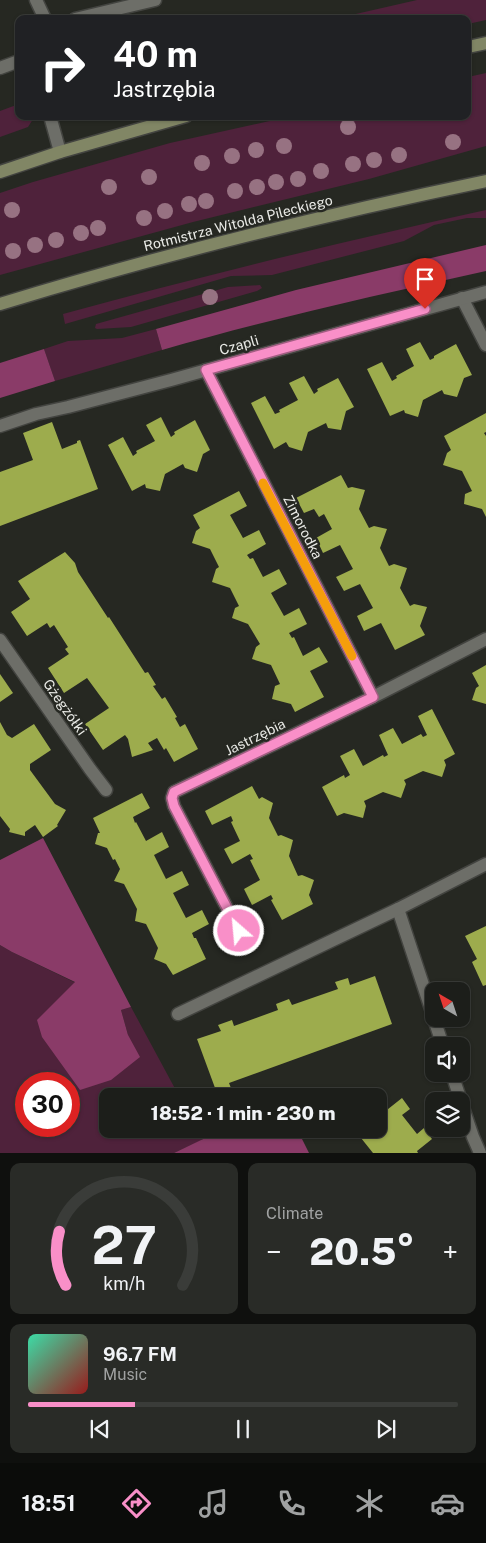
<!DOCTYPE html>
<meta charset="utf-8">
<style>
body{margin:0;font-family:"Public Sans",sans-serif;background:#292b27;color:#f1f3f6;height:100vh;display:flex;flex-direction:column;font-size:19px;white-space:nowrap}
*{box-sizing:border-box;margin:0}
p{font-size:16px;color:#a0a2a2}
.icon{flex:none;width:28px;height:28px;fill:none;stroke:currentColor;stroke-width:2;stroke-linecap:round;stroke-linejoin:round}
.map{position:relative;height:1153px;overflow:hidden}
.side{display:flex;flex-direction:column;gap:10px;padding:10px;background:#0f100e;flex:1}
.side>*{flex:none}
.top-card{position:absolute;left:15px;top:15px;width:456px;height:105px;border-radius:10px;box-shadow:0 1px 4px #0004,0 0 0 1px #3a3c39;background:#202124;color:#fff;overflow:hidden}
.needle{width:32px;rotate:321deg}
.fabs{position:absolute;left:425px;top:982px;display:grid;gap:10px}
.fabs a{display:grid;place-items:center;width:45px;height:45px;border-radius:10px;background:#1c1e1a;box-shadow:0 1px 4px #0004,0 0 0 1px #3a3c39;font-size:25px}
.speed{position:absolute;left:15px;top:1072px;display:flex;gap:10px;font-size:25px;font-weight:700;text-align:center}
.speed>*{display:grid;place-content:center;width:65px;height:65px;border-radius:50%;background:#1c1e1a;box-shadow:0 1px 4px #0004,0 0 0 1px #3a3c39;line-height:1}
.speed .limit{border:8px solid #d22;background:#fff;color:#111}
.pin{position:absolute;display:grid;place-items:center;width:42px;height:42px;color:#fff;margin:-51px -21px;border-radius:50% 50% 50% 0;rotate:-45deg;box-shadow:0 0 5px #0007}
.pin .icon{rotate:45deg}
.me{position:absolute;width:55px;margin:-28px;rotate:333deg;stroke-linejoin:round;filter:drop-shadow(0 0 4px #0008)}
.turn{display:flex;align-items:center;gap:18px;height:105px;padding:0 15px;font-size:22px}
.turn .icon{width:65px;height:65px;stroke-width:2.5}
.turn b{display:block;font-size:35px;line-height:42px}
.big{font-size:38px;font-weight:800;line-height:1.1}
.side .card{flex:1;display:flex;flex-direction:column;justify-content:center;gap:8px;min-width:0;padding:0 18px;border-radius:10px;background:#292b27}
.side .dial{align-items:center;gap:0}
.dial svg{height:130px;overflow:visible;fill:none;stroke:#3a3c39;stroke-width:7;stroke-linecap:round;text-anchor:middle}
.dial text{fill:#f1f3f6;stroke:none}
.song{display:flex;align-items:center;gap:15px}
.cover{width:60px;height:60px;border-radius:8px;background:linear-gradient(135deg,hsl(160 70% 55%),hsl(0 70% 35%))}
.played{height:5px;border-radius:2px;background:linear-gradient(90deg,#f98fc8 25%,#3a3c39 25%)}
.keys{display:flex;justify-content:space-around;direction:ltr}
.heat{display:flex;justify-content:space-between;align-items:center;font-size:28px;direction:ltr}
.side .tiles{flex:1;display:grid;gap:10px;grid-template-columns:1fr 1fr}
.card:last-child{grid-column:span 2}
.trip{position:absolute;left:99px;top:1088px;width:288px;height:50px;border-radius:10px;background:#1c1e1a;box-shadow:0 1px 4px #0004,0 0 0 1px #3a3c39;font-weight:800;line-height:50px;text-align:center}
.dock{display:flex;height:80px;justify-content:space-around;align-items:center;background:#0b0c0a;color:#a0a2a2}
.dock .icon{width:35px;height:35px}
.dock .current{color:#f98fc8}
.dock b{font-size:22px;color:#f1f3f6}
.map>svg:first-child{display:block}
.green{fill:#4f223b;fill-rule:evenodd}
.forest{fill:#8a3b68}
.building{fill:#9dac4d}
.lines{fill:none;stroke-linecap:round;stroke-linejoin:round}
.lane-casing{stroke:#434440;stroke-width:15}
.street-casing{stroke:#434440;stroke-width:15}
.secondary-casing{stroke:#434440;stroke-width:15}
.lane{stroke:#6d6e68;stroke-width:12}
.street{stroke:#6d6e68;stroke-width:12}
.secondary{stroke:#818665;stroke-width:12}
.tree{fill:#977282}
.route-casing{stroke:#a25d82;stroke-width:12}
.route{stroke:#f98fc8;stroke-width:9}
.slow{stroke:#f59e0b;stroke-width:9}
.labels{text-anchor:middle;dominant-baseline:central;stroke-width:5;stroke-linejoin:round;paint-order:stroke}
.street-label{font-size:14px;fill:#e9eae6;stroke:#262822}
</style>
<div class="map">
<svg width="486" height="1153" viewBox="0 0 486 1153">
<rect width="100%" height="100%" fill="#262822"/>
<g class="green">
<path d="M417 0H486V20L468 24V19H334Z"/>
<path d="M486 73V146L369 179 193 222 0 275V193L33 182 170 143 292 116H468V77Z"/>
<path d="M19 104V116H35L28 127 0 137V111Z"/>
<path d="M486 210V218H467L434 225 404 241 272 275 231 276 65 324 63 314C203 276 344 241 486 210Z"/>
<path d="M260 285 262 288 257 291 131 327 97 329 95 328 96 324 228 287Z"/>
<path d="M156 329 162 350 55 381 44 349 68 341 122 338Z"/>
<path d="M0 945 12 952 76 983 128 1035 121 1010 131 1007 179 1096H108V1129H196L202 1140 174 1153H0ZM26 1084H69V1126H26Z"/>
</g>
<g class="forest">
<path d="M486 245V271C377 295 269 319 162 350L156 329 296 290Z"/>
<path d="M44 349 55 381 0 398V363Z"/>
<path d="M43 838 131 1007 121 1010 128 1035 140 1057 111 1080 80 1090 42 1037 37 1020 75 982 12 952 0 945V860Z"/>
<path d="M224 1129H297L309 1153H174Z"/>
</g>
<g class="building">
<path d="M420 342 430 360 434 358V356L456 344 472 375 464 378 457 397 444 394 442 390 423 400 418 417 405 413 404 410 390 416 367 369 382 362 392 381 397 378 396 376 414 366 406 349Z"/>
<path d="M304 376 314 394 318 391 317 389 338 378 354 407 346 411 341 430 328 428 326 423 308 432 302 451 289 447 286 442 274 449 251 403 265 396 275 414 280 412 279 410 298 400 289 383Z"/>
<path d="M486 413V432L484 433 486 436V517L482 509 464 504 465 494 472 491 462 471 443 465 447 453 451 450 444 436Z"/>
<path d="M161 417 171 437 175 434 174 432 195 420 210 450 203 454 197 472 185 468 183 464 165 474 160 491 146 488 145 484 132 491 108 445 123 437 133 456 137 453 136 451 155 441 146 425Z"/>
<path d="M52 422 62 449 77 443V441L80 440 98 489 0 526V472L33 460 23 433Z"/>
<path d="M341 475 348 488 352 487 365 490 359 509 369 528 374 526 387 529 380 548 389 566 394 564 407 568 400 588 410 606 414 604 427 607 420 626 425 635 395 650 381 623 364 631 357 616 373 608 360 584 344 591 336 577 353 569 340 545 323 553 316 538 332 529 324 514 319 517 314 509 304 513 296 498Z"/>
<path d="M239 491 247 506 230 515 243 538 259 530 266 544 247 555 250 559 253 558 263 577 279 569 287 584 271 593 284 616 299 608 307 624 289 633 292 638 294 637 303 656 319 647 328 662 310 671 324 697 295 712 291 704 272 699 275 686 280 684 271 665 252 659 256 647 260 644 248 624 232 618 235 608 239 606 230 588 212 582 216 569 219 567 210 549 192 543 196 531 200 528 193 515Z"/>
<path d="M65 552 75 563 78 572 108 618 109 617 145 673 148 672 156 685 153 686 162 699 165 697 177 717 175 718 180 727 185 724 198 749 174 762 166 748 164 750 157 738 148 743 153 750 132 757 128 739 125 735 103 750 85 724 109 708 87 678 64 693 48 668 69 654 65 649 68 647 54 625 50 628 47 623 27 636 11 612 30 599 18 581Z"/>
<path d="M486 665V704L472 700 476 688 479 686 472 673Z"/>
<path d="M0 674 13 693 0 702Z"/>
<path d="M432 709 455 754 444 760 446 765 442 777 423 771 404 780 406 784 401 798 383 792 364 801 366 806 363 818 344 813 337 816 322 787 344 775 345 778 350 775 340 756 354 749 363 766 383 755 384 757 388 755 379 735 393 728 402 744 421 734 423 737 427 735 418 716Z"/>
<path d="M0 722 7 735 12 738 34 724 51 750 30 764V770L55 804 66 810 57 825 58 826 43 837 35 825 25 832V836L9 832 10 829 0 816Z"/>
<path d="M252 786 259 799 262 797 273 803 269 818 278 836 281 835 293 840 289 856 298 876 302 875 314 880 309 895 313 904 282 920 271 900 273 899 271 895 252 905 244 889 260 880 250 860 253 859 250 854 232 864 224 849 240 841 231 822 233 821 231 816 212 825 205 811Z"/>
<path d="M142 793 150 808 133 817 135 823 136 822 146 841 162 832 169 847 154 855 166 879 182 871 189 885 173 893 186 918 202 910 209 924 192 933 194 938H196L206 959 173 975 166 964 154 959 158 948 146 924 135 921 137 909 124 884 114 881 120 869 115 859 113 860 107 848 95 844 98 833H100L93 818Z"/>
<path d="M486 926V985L483 986 472 962 477 959 465 936Z"/>
<path d="M375 976 392 1024 229 1083 234 1096H218L197 1039 221 1031 218 1025 232 1020 234 1026 278 1010 276 1004 289 999 292 1005 338 989 335 982 348 978 350 985Z"/>
<path d="M402 1098 410 1109 402 1115 417 1134 424 1128 432 1139 417 1151 418 1153H373L357 1133 363 1129H378V1117Z"/>
</g>
<g class="lines">
<defs>
<g id="lane">
<path d="M36 0 45 19"/>
<path d="M75 19 155 0"/>
<path d="M50 116 60 152"/>
</g>
<g id="street">
<path d="M0 68 19 61"/>
<path d="M462 298 486 345"/>
<path d="M206 370 373 697"/>
<path d="M0 426 36 414 68 407 171 380 486 292"/>
<path d="M0 640 90 769 106 790"/>
<path d="M398 909 434 1018"/>
<path d="M239 931 174 806 172 798 174 792 373 697 486 639"/>
<path d="M178 1014 398 909 486 864"/>
<path d="M434 1019 443 1046"/>
<path d="M452 1074 461 1101"/>
<path d="M461 1102 473 1137 480 1153"/>
</g>
<g id="secondary">
<path d="M468 47 486 43"/>
<path d="M0 172 60 152 186 116"/>
<path d="M0 304C160 255 323 215 486 181"/>
</g>
</defs>
<use href="#lane" class="lane-casing"/>
<use href="#street" class="street-casing"/>
<use href="#secondary" class="secondary-casing"/>
<use href="#lane" class="lane"/>
<use href="#street" class="street"/>
<use href="#secondary" class="secondary"/>
</g>
<g class="tree">
<circle cx="348" cy="127" r="8"/>
<circle cx="453" cy="142" r="8"/>
<circle cx="284" cy="146" r="8"/>
<circle cx="256" cy="150" r="8"/>
<circle cx="399" cy="155" r="8"/>
<circle cx="232" cy="156" r="8"/>
<circle cx="374" cy="160" r="8"/>
<circle cx="202" cy="163" r="8"/>
<circle cx="353" cy="164" r="8"/>
<circle cx="321" cy="171" r="8"/>
<circle cx="149" cy="177" r="8"/>
<circle cx="298" cy="179" r="8"/>
<circle cx="276" cy="182" r="8"/>
<circle cx="109" cy="187" r="8"/>
<circle cx="257" cy="187" r="8"/>
<circle cx="235" cy="191" r="8"/>
<circle cx="206" cy="201" r="8"/>
<circle cx="189" cy="204" r="8"/>
<circle cx="12" cy="210" r="8"/>
<circle cx="165" cy="211" r="8"/>
<circle cx="144" cy="218" r="8"/>
<circle cx="98" cy="228" r="8"/>
<circle cx="81" cy="233" r="8"/>
<circle cx="56" cy="240" r="8"/>
<circle cx="35" cy="245" r="8"/>
<circle cx="13" cy="251" r="8"/>
<circle cx="210" cy="297" r="8"/>
</g>
<g class="lines">
<defs>
<path id="route" d="M239 931 174 806 172 798 174 792 373 697 206 370 425 309"/>
</defs>
<use href="#route" class="route-casing"/>
<use href="#route" class="route"/>
<path class="slow" d="M263 483 352 656"/>
</g>
<g class="labels">
<g class="street-label">
<text transform="translate(238 223) rotate(-14)">Rotmistrza Witolda Pileckiego</text>
<text transform="translate(239 345) rotate(-16)">Czapli</text>
<text transform="translate(303 527) rotate(63)">Zimorodka</text>
<text transform="translate(65 707) rotate(55)">Gżegżółki</text>
<text transform="translate(255 737) rotate(-26)">Jastrzębia</text>
</g>
</g>
</svg>
<div class="fabs">
<a><svg class="needle" viewBox="-14 -14 28 28"><path d="M0-13l5 13h-10z" fill="#e53935"/><path d="M0 13l5-13h-10z" fill="#a0a2a2"/></svg></a>
<a><svg class="icon" aria-label="sound" viewBox="0 0 24 24"><path d="M4 9h4l5-4v14l-5-4H4zM17 9q2 3 0 6"/></svg></a>
<a><svg class="icon" aria-label="layers" viewBox="0 0 24 24"><path d="M12 4l9 5-9 5-9-5zM3 14l9 5 9-5"/></svg></a>
</div>
<div class="speed"><div class="limit">30</div></div>
<div class="pin" style="left:425px;top:309px;background:#d93025"><svg class="icon" aria-label="arrive" viewBox="0 0 24 24"><path d="M6 21V4h12l-3 4 3 4H6"/></svg></div>
<svg class="me" style="left:239px;top:931px" viewBox="-20 -20 40 40"><circle r="17" fill="#f98fc8" stroke="#fff" stroke-width="3"/><path d="M0-11L8 9 0 5-8 9z" fill="#fff"/></svg>
<div class="trip">18:52 · 1 min · 230 m</div>
<div class="top-card">
<div class="turn"><svg class="icon" aria-label="right" viewBox="0 0 24 24"><path d="M7 20v-9h11M14 6l5 5-5 5"/></svg><div><b>40 m</b>Jastrzębia</div></div>
</div>
</div>
<section class="side">
<div class="tiles">
<div class="card dial"><svg viewBox="0 0 100 80">
<path d="M14 69A42 42 0 1 1 86 69"/>
<path d="M14 69A42 42 0 0 1 10 36" stroke="#f98fc8"/>
<text x="50" y="56" font-size="32" font-weight="700">27</text>
<text x="50" y="72" font-size="11">km/h</text>
</svg></div>
<div class="card"><p>Climate</p>
<div class="heat"><a>−</a><b class="big">20.5°</b><a>+</a></div>
</div>
<div class="card">
<div class="song"><i class="cover"></i><div><b>96.7 FM</b><p>Music</p></div></div>
<div class="played"></div>
<div class="keys"><svg class="icon" aria-label="previous" viewBox="0 0 24 24"><path d="M18 5L8 12l10 7zM5 5v14"/></svg><svg class="icon" aria-label="pause" viewBox="0 0 24 24"><path d="M8 5v14M16 5v14"/></svg><svg class="icon" aria-label="next" viewBox="0 0 24 24"><path d="M6 5l10 7-10 7zM19 5v14"/></svg></div>
</div>
</div>
</section>
<nav class="dock">
<b>18:51</b>
<svg class="icon current" aria-label="directions" viewBox="0 0 24 24"><path d="M12 3l9 9-9 9-9-9zM9 14v-3h6M13 9l2 2-2 2"/></svg>
<svg class="icon" aria-label="music" viewBox="0 0 24 24"><path d="M9 18V5l10-2v13"/><circle cx="6" cy="18" r="3"/><circle cx="16" cy="16" r="3"/></svg>
<svg class="icon" aria-label="phone" viewBox="0 0 24 24"><path d="M5 4h4l2 5-3 2q2 4 5 5l2-3 5 2v4C11 20 4 13 5 4z"/></svg>
<svg class="icon" aria-label="climate" viewBox="0 0 24 24"><path d="M12 3v18M4 7l16 10M4 17L20 7"/></svg>
<svg class="icon" aria-label="car" viewBox="0 0 24 24"><path d="M5 17H2v-5l4-1 3-4h7l3 4 3 1v5h-3M9 17h6M6 11h13"/><circle cx="7" cy="17" r="2"/><circle cx="17" cy="17" r="2"/></svg>
</nav>
